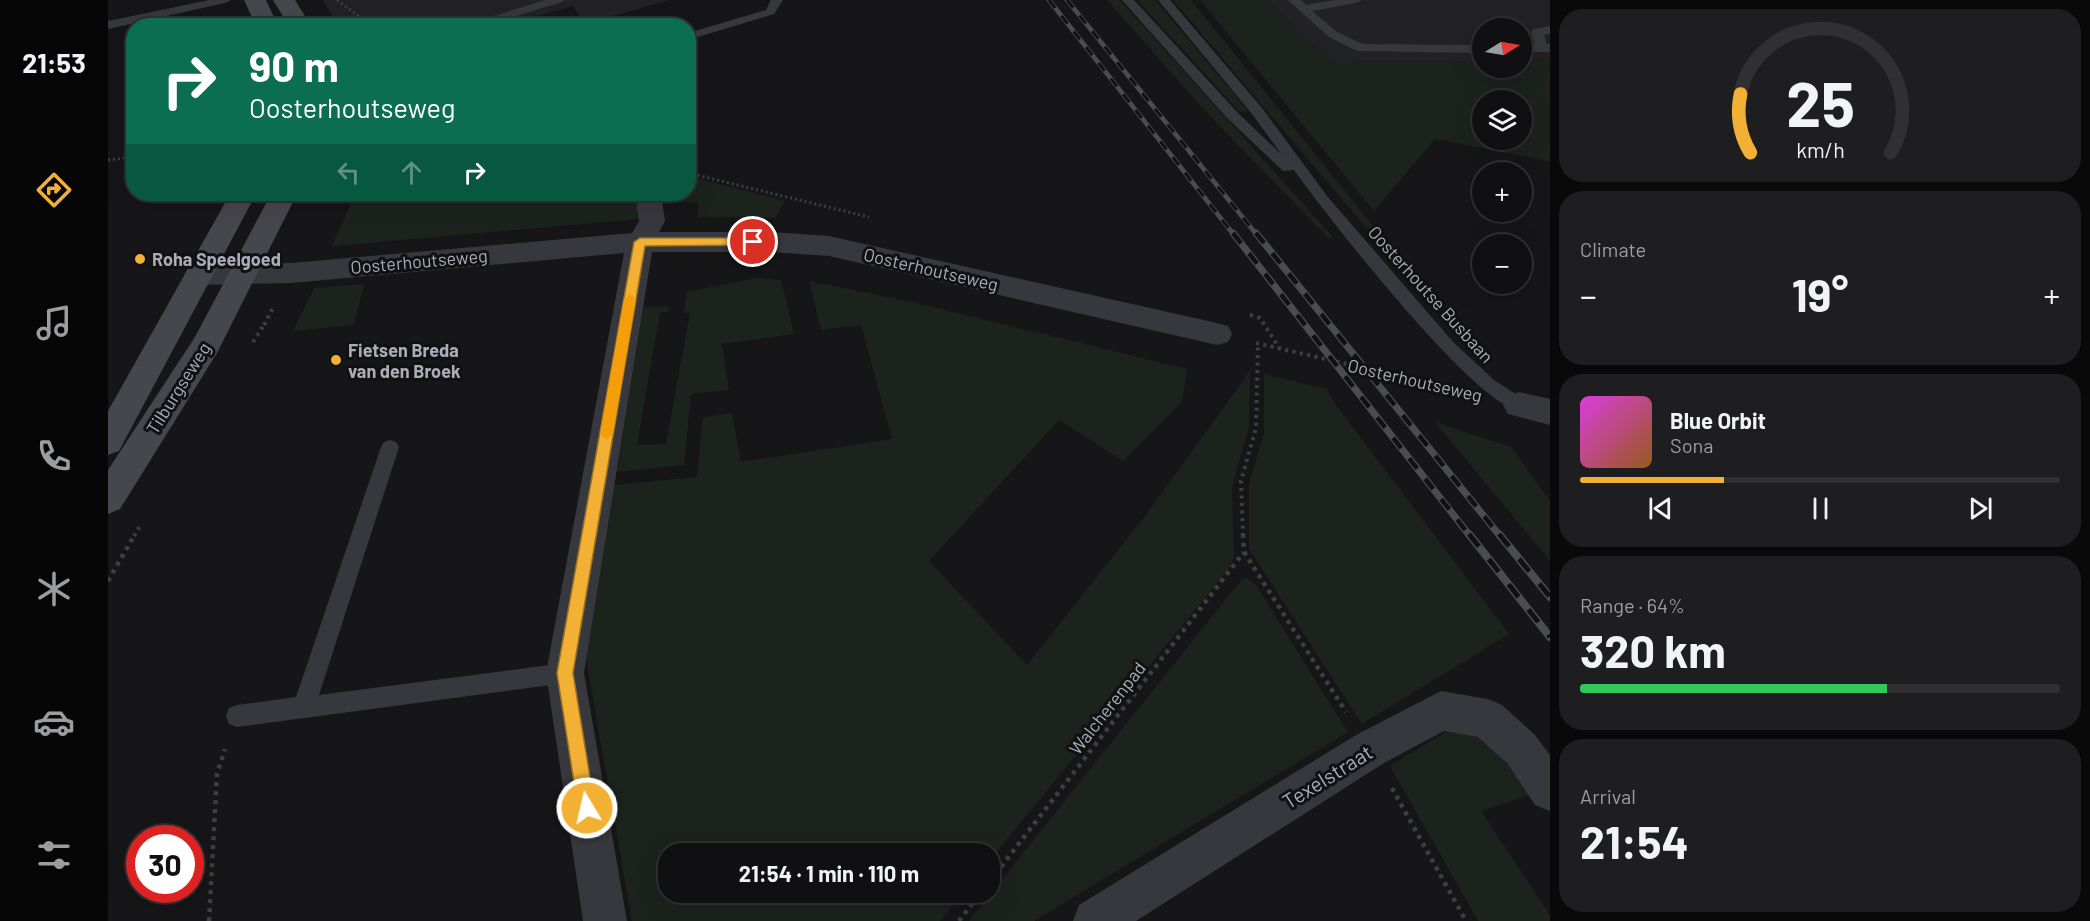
<!DOCTYPE html>
<meta charset="utf-8">
<style>
body{margin:0;font-family:Barlow,sans-serif;background:#1e1e20;color:#f1f3f6;height:100vh;display:flex;flex-direction:column;font-size:22px;white-space:nowrap}
*{box-sizing:border-box;margin:0}
p{font-size:20px;color:#9c9d9f}
.icon{flex:none;width:33px;height:33px;fill:none;stroke:currentColor;stroke-width:2;stroke-linecap:round;stroke-linejoin:round}
.map{position:relative;flex:1;overflow:hidden}
.sheet{display:flex;flex-direction:column;gap:9px;padding:9px;background:#09090a;width:540px}
.sheet>*{flex:none}
.top-card{position:absolute;left:18px;top:18px;width:570px;height:183px;border-radius:24px;box-shadow:0 6px 24px #0002,0 0 0 2px #303032;background:#0b6e4f;color:#fff;overflow:hidden}
.needle{width:39px;rotate:79deg}
.tools{position:absolute;left:1364px;top:18px;display:grid;gap:12px}
.tools a{display:grid;place-items:center;width:60px;height:60px;border-radius:50%;background:#101012;box-shadow:0 6px 24px #0002,0 0 0 2px #303032;font-size:30px}
.speed{position:absolute;left:18px;top:825px;display:flex;gap:12px;font-size:30px;font-weight:700;text-align:center}
.speed>*{display:grid;place-content:center;width:78px;height:78px;border-radius:50%;background:#101012;box-shadow:0 6px 24px #0002,0 0 0 2px #303032;line-height:1}
.speed .limit{border:9px solid #d22;background:#fff;color:#111}
.pin{position:absolute;display:grid;place-items:center;width:51px;height:51px;color:#fff;margin:-26px;border:3px solid #fff;border-radius:50%;box-shadow:0 2px 6px #0007}
.me{position:absolute;width:66px;margin:-33px;rotate:351deg;stroke-linejoin:round;filter:drop-shadow(0 0 4px #0008)}
.turn{display:flex;align-items:center;gap:21px;height:126px;padding:0 24px;font-size:27px}
.turn .icon{width:78px;height:78px;stroke-width:2.5}
.turn b{display:block;font-size:42px;line-height:51px}
.lanes{display:flex;align-items:center;height:57px;padding:0 24px;background:#0003;justify-content:center;gap:30px;direction:ltr}
.lanes .off{opacity:.35}
.big{font-size:45px;font-weight:700;line-height:1.1}
.sheet .card{flex:1;display:flex;flex-direction:column;justify-content:center;gap:9px;min-width:0;padding:0 21px;border-radius:24px;background:#1e1e20}
.sheet .dial{align-items:center;gap:0}
.dial svg{height:156px;overflow:visible;fill:none;stroke:#303032;stroke-width:7;stroke-linecap:round;text-anchor:middle}
.dial text{fill:#f1f3f6;stroke:none}
.song{display:flex;align-items:center;gap:18px}
.cover{width:72px;height:72px;border-radius:9px;background:linear-gradient(135deg,hsl(300 70% 55%),hsl(30 70% 35%))}
.played{height:6px;border-radius:3px;background:linear-gradient(90deg,#f2b134 30%,#303032 30%)}
.keys{display:flex;justify-content:space-around;direction:ltr}
.heat{display:flex;justify-content:space-between;align-items:center;font-size:33px;direction:ltr}
.charge{height:9px;border-radius:4px;background:linear-gradient(90deg,#34c759 64%,#303032 0)}
.trip{position:absolute;left:550px;top:843px;width:342px;height:60px;border-radius:24px;background:#101012;box-shadow:0 6px 24px #0002,0 0 0 2px #303032;font-weight:700;line-height:60px;text-align:center}
main{display:flex;flex:1;min-height:0}
.menu{display:flex;flex-direction:column;width:108px;justify-content:space-around;align-items:center;background:#060607;color:#9c9d9f}
.menu .icon{width:42px;height:42px}
.menu .active{color:#f2b134}
.menu b{font-size:27px;color:#f1f3f6}
.map>svg:first-child{display:block}
.built{fill:#222225}
.green{fill:#1c231d;fill-rule:evenodd}
.lines{fill:none;stroke-linecap:round;stroke-linejoin:round}
.path-far2{stroke:#3d3f44;stroke-width:3;stroke-dasharray:2 3;stroke-linecap:butt}
.path-far1{stroke:#3d3f44;stroke-width:4;stroke-dasharray:3 4.5;stroke-linecap:butt}
.path{stroke:#3d3f44;stroke-width:4.5;stroke-dasharray:4 5;stroke-linecap:butt}
.service{fill:#37383d;fill-rule:evenodd}
.minor{fill:#37383d;fill-rule:evenodd}
.secondary{fill:#45474d;fill-rule:evenodd}
.rail-far2-casing{stroke:#4a4c52;stroke-width:4.5}
.rail-far1-casing{stroke:#4a4c52;stroke-width:7}
.rail-casing{stroke:#4a4c52;stroke-width:8}
.rail-far2{stroke:#111113;stroke-width:3;stroke-dasharray:10;stroke-linecap:butt}
.rail-far1{stroke:#111113;stroke-width:4.5;stroke-dasharray:13;stroke-linecap:butt}
.rail{stroke:#111113;stroke-width:5;stroke-dasharray:16;stroke-linecap:butt}
.route{fill:#f2b134;stroke:#9d7322;stroke-width:1.5}
.slow{fill:#f59e0b}
.poi-dot{fill:#f2b134;stroke:#111113;stroke-width:2}
.labels{text-anchor:middle;dominant-baseline:central;stroke-width:6;stroke-linejoin:round;paint-order:stroke}
.poi-label{font-size:18px;font-weight:bold;fill:#a8adb8;stroke:#111113;text-anchor:start}
.street-label{font-size:18px;fill:#a8adb8;stroke:#111113}
.near-street-label{font-size:21px;fill:#a8adb8;stroke:#111113}
</style>
<main>
<nav class="menu">
<b>21:53</b>
<svg class="icon active" aria-label="directions" viewBox="0 0 24 24"><path d="M12 3l9 9-9 9-9-9zM9 14v-3h6M13 9l2 2-2 2"/></svg>
<svg class="icon" aria-label="music" viewBox="0 0 24 24"><path d="M9 18V5l10-2v13"/><circle cx="6" cy="18" r="3"/><circle cx="16" cy="16" r="3"/></svg>
<svg class="icon" aria-label="phone" viewBox="0 0 24 24"><path d="M5 4h4l2 5-3 2q2 4 5 5l2-3 5 2v4C11 20 4 13 5 4z"/></svg>
<svg class="icon" aria-label="climate" viewBox="0 0 24 24"><path d="M12 3v18M4 7l16 10M4 17L20 7"/></svg>
<svg class="icon" aria-label="car" viewBox="0 0 24 24"><path d="M5 17H2v-5l4-1 3-4h7l3 4 3 1v5h-3M9 17h6M6 11h13"/><circle cx="7" cy="17" r="2"/><circle cx="17" cy="17" r="2"/></svg>
<svg class="icon" aria-label="filters" viewBox="0 0 24 24"><path d="M4 7h16M4 17h16"/><circle cx="9" cy="7" r="2"/><circle cx="15" cy="17" r="2"/></svg>
</nav>
<div class="map">
<svg width="1442" height="921" viewBox="0 0 1442 921">
<rect width="100%" height="100%" fill="#161618"/>
<g class="built">
<path d="M215 0H562L477 24 465 6 394 26 229 25Z"/>
<path d="M1159 0H1442V60H1413V28H1374V61L1224 62Z"/>
</g>
<g class="green">
<path d="M999 0H1012L1225 237 1220 238 1097 111Z"/>
<path d="M1029 0H1047L1140 111 1132 112Z"/>
<path d="M1065 0H1083L1269 231H1261Z"/>
<path d="M1092 0H1159L1224 62 1374 61V68H1413V60L1442 57V161L1327 139 1266 211ZM1374 100H1413V140H1374Z"/>
<path d="M581 176 677 201 667 218 590 217V202L560 203 556 194H580Z"/>
<path d="M234 194H433L468 203 477 194C499 194 533 188 532 219L224 246 244 201Z"/>
<path d="M649 278 673 280 686 334 614 344 621 390 583 394 576 465 509 472 535 307 561 306 560 312H552L529 445 558 444 582 313H576L579 292Z"/>
<path d="M701 281 800 301 1079 369 1074 402 1015 461 951 420 821 561 919 665 1037 516 1142 371 1141 427 1124 487 1126 556 1123 566 882 860V854H561V892L855 893 832 921H524L479 664 478 650 506 485 589 477 595 417 624 413 633 462 784 439 753 325 713 330Z"/>
<path d="M256 284 246 325 185 331 206 288Z"/>
<path d="M1156 374 1219 389 1228 405 1401 634 1254 724 1141 549V484L1156 433Z"/>
<path d="M1327 422 1403 447 1442 501V561Z"/>
<path d="M1139 578 1148 585 1240 732 926 921H861L1121 595 1135 579Z"/>
<path d="M1339 731 1376 737 1390 751 1421 795 1373 811 1442 915V921H1370L1282 766Z"/>
</g>
<g class="lines">
<g class="path-far2">
<path d="M229 0 264 26"/>
<path d="M0 160 26 157"/>
<path d="M580 173 761 217"/>
</g>
<g class="path-far1">
<path d="M1142 315 1152 318 1172 349"/>
<path d="M156 325 165 308"/>
<path d="M145 342 156 325"/>
<path d="M1148 343 1334 386"/>
<path d="M26 536 33 524"/>
<path d="M1135 536 1133 481 1148 428 1150 343"/>
</g>
<g class="path">
<path d="M1135 534 1136 552 1238 712"/>
<path d="M0 581 27 534"/>
<path d="M1284 788 1358 921"/>
<path d="M882 881 1136 552"/>
<path d="M101 921 109 774 117 749"/>
<path d="M851 921 873 892"/>
</g>
<g class="service">
<path d="M101 0H123L117 3 0 29V21Z"/>
<path d="M437 0H456L454 2 375 26H354Z"/>
<path d="M663 0H675L666 14 580 40V33L658 10Z"/>
<path d="M1014 0H1026L1129 112 1174 155 1144 114 1050 0H1062L1154 108 1219 196 1346 343 1386 380 1417 400 1420 405 1417 410C1379 423 1212 207 1186 170L1175 171 1119 118Z"/>
<path d="M1180 0H1193L1198 5 1228 0H1254L1248 3 1204 11 1229 32 1255 44 1374 45V53L1249 51 1221 37Z"/>
<path d="M1442 26V34L1436 35 1439 44H1442V52H1413V44H1427L1423 32 1425 29Z"/>
<path d="M282 440 288 442 291 447 211 695 457 663 464 666 467 673 464 680 457 683 129 727 121 724 118 716 121 708 129 705 188 697 273 447 276 442Z"/>
</g>
<g class="minor">
<path d="M527 194H553L557 221 551 232H663L721 236 1109 323 1120 326 1124 334 1120 342 1109 345 721 256 663 252H544L476 673 519 921H475L438 673 516 253 183 283 90 285 80 282 76 275 80 268 90 265 183 263 524 233 531 221Z"/>
<path d="M1411 392 1442 399V425L1400 414 1395 405 1400 396Z"/>
<path d="M1333 691 1380 699 1394 705 1427 735 1442 755V811L1427 805 1399 763 1370 737 1336 731 1276 763 1028 921H965L971 905 1248 735Z"/>
</g>
<g class="secondary">
<path d="M136 0H158L170 26H148Z"/>
<path d="M165 0H187L203 26H181Z"/>
<path d="M122 194H148L11 451 0 455V411Z"/>
<path d="M163 194H189L109 353 12 509 0 514V470L87 337Z"/>
</g>
<defs>
<g id="rail-far2">
<path d="M941 0 1126 235"/>
<path d="M959 0 1149 235"/>
</g>
<g id="rail-far1">
<path d="M1125 233 1362 536"/>
<path d="M1148 233 1392 536"/>
</g>
<g id="rail">
<path d="M1361 534 1442 637"/>
<path d="M1391 534 1442 597"/>
</g>
</defs>
<use href="#rail-far2" class="rail-far2-casing"/>
<use href="#rail-far1" class="rail-far1-casing"/>
<use href="#rail" class="rail-casing"/>
<use href="#rail-far2" class="rail-far2"/>
<use href="#rail-far1" class="rail-far1"/>
<use href="#rail" class="rail"/>
</g>
<path class="route" d="M532 238H645L650 242 645 245 537 246 465 673 487 808 485 814 479 817 473 814 470 808 449 673 526 242Z"/>
<path class="slow" d="M522 294 528 299 505 434 499 440 492 434 516 299Z"/>
<g class="poi-dot">
<circle cx="32" cy="259" r="6"/>
<circle cx="228" cy="360" r="6"/>
</g>
<g class="labels">
<g class="poi-label">
<text x="44" y="259">Roha Speelgoed</text>
<text x="240" y="350">Fietsen Breda<tspan x="240" dy="21">van den Broek</tspan></text>
</g>
<g class="street-label">
<text transform="translate(311 261) rotate(-5)">Oosterhoutseweg</text>
<text transform="translate(823 269) rotate(13)">Oosterhoutseweg</text>
<text transform="translate(1323 294) rotate(48)">Oosterhoutse Busbaan</text>
<text transform="translate(1307 380) rotate(13)">Oosterhoutseweg</text>
<text transform="translate(70 388) rotate(-58)">Tilburgseweg</text>
<text transform="translate(999 708) rotate(-52)">Walcherenpad</text>
</g>
<g class="near-street-label">
<text transform="translate(1219 776) rotate(-32)">Texelstraat</text>
</g>
</g>
</svg>
<div class="tools">
<a><svg class="needle" viewBox="-14 -14 28 28"><path d="M0-13l5 13h-10z" fill="#e53935"/><path d="M0 13l5-13h-10z" fill="#9c9d9f"/></svg></a>
<a><svg class="icon" aria-label="layers" viewBox="0 0 24 24"><path d="M12 4l9 5-9 5-9-5zM3 14l9 5 9-5"/></svg></a>
<a>+</a>
<a>−</a>
</div>
<div class="speed"><div class="limit">30</div></div>
<div class="pin" style="left:645px;top:242px;background:#d93025"><svg class="icon" aria-label="arrive" viewBox="0 0 24 24"><path d="M6 21V4h12l-3 4 3 4H6"/></svg></div>
<svg class="me" style="left:479px;top:808px" viewBox="-20 -20 40 40"><circle r="17" fill="#f2b134" stroke="#fff" stroke-width="3"/><path d="M0-11L8 9 0 5-8 9z" fill="#fff"/></svg>
<div class="trip">21:54 · 1 min · 110 m</div>
<div class="top-card">
<div class="turn"><svg class="icon" aria-label="right" viewBox="0 0 24 24"><path d="M7 20v-9h11M14 6l5 5-5 5"/></svg><div><b>90 m</b>Oosterhoutseweg</div></div>
<div class="lanes"><svg class="icon off" aria-label="left" viewBox="0 0 24 24"><path d="M17 20v-9H6M10 6l-5 5 5 5"/></svg><svg class="icon off" aria-label="ahead" viewBox="0 0 24 24"><path d="M12 20V5M6 11l6-6 6 6"/></svg><svg class="icon" aria-label="right" viewBox="0 0 24 24"><path d="M7 20v-9h11M14 6l5 5-5 5"/></svg></div>
</div>
</div>
<section class="sheet">
<div class="card dial"><svg viewBox="0 0 100 80">
<path d="M14 69A42 42 0 1 1 86 69"/>
<path d="M14 69A42 42 0 0 1 9 39" stroke="#f2b134"/>
<text x="50" y="56" font-size="32" font-weight="700">25</text>
<text x="50" y="72" font-size="11">km/h</text>
</svg></div>
<div class="card"><p>Climate</p>
<div class="heat"><a>−</a><b class="big">19°</b><a>+</a></div>
</div>
<div class="card">
<div class="song"><i class="cover"></i><div><b>Blue Orbit</b><p>Sona</p></div></div>
<div class="played"></div>
<div class="keys"><svg class="icon" aria-label="previous" viewBox="0 0 24 24"><path d="M18 5L8 12l10 7zM5 5v14"/></svg><svg class="icon" aria-label="pause" viewBox="0 0 24 24"><path d="M8 5v14M16 5v14"/></svg><svg class="icon" aria-label="next" viewBox="0 0 24 24"><path d="M6 5l10 7-10 7zM19 5v14"/></svg></div>
</div>
<div class="card"><p>Range · 64%</p><b class="big">320 km</b><div class="charge"></div></div>
<div class="card"><p>Arrival</p><b class="big">21:54</b></div>
</section>
</main>
